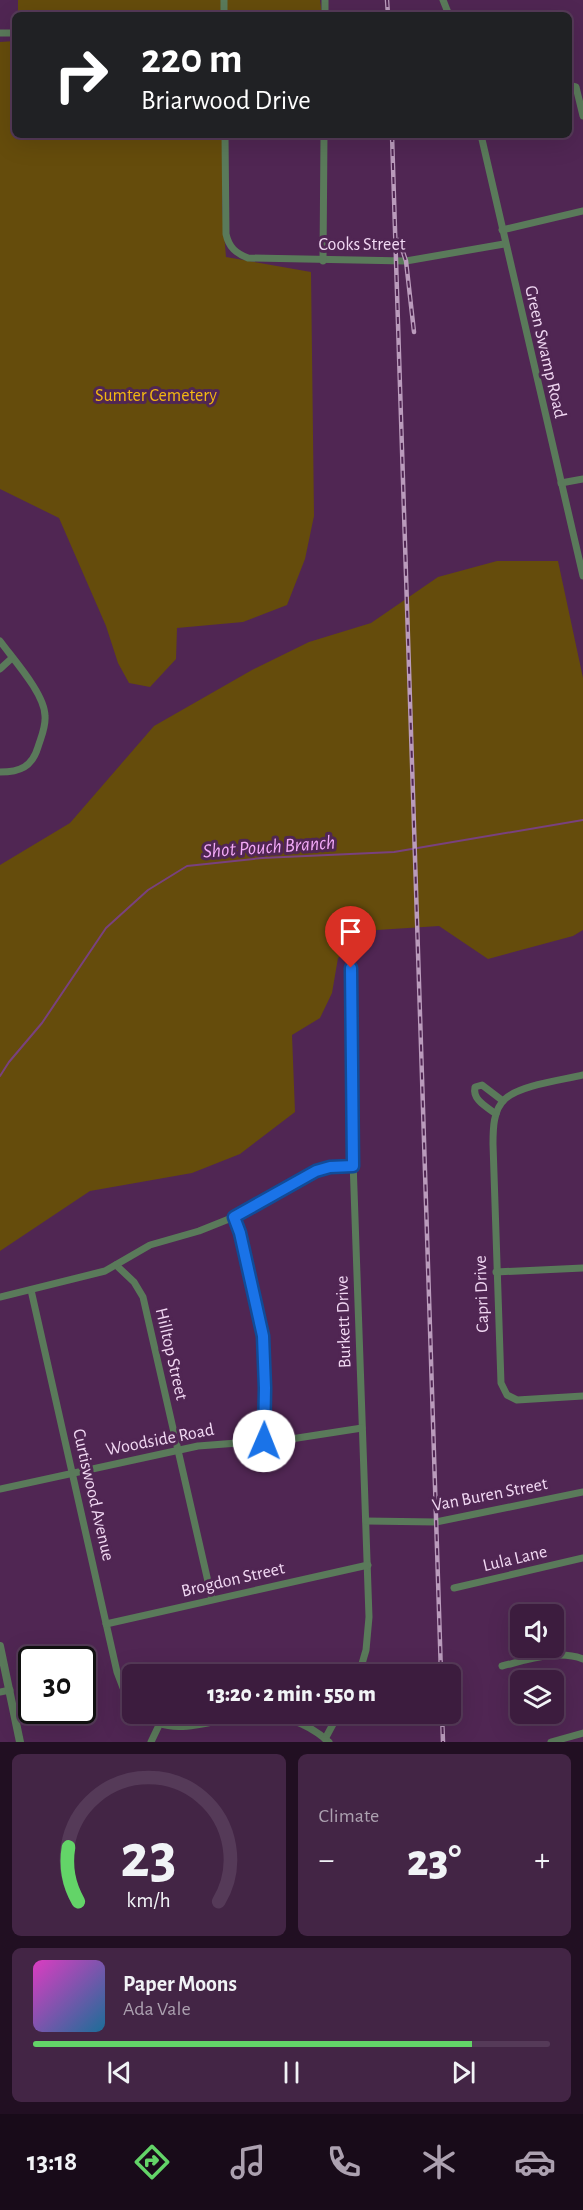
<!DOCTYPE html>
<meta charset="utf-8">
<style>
body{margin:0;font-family:"Alegreya Sans",sans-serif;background:#432545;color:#f1f3f6;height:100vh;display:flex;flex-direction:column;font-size:22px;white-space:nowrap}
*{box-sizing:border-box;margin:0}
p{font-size:20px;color:#aca1b0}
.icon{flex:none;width:33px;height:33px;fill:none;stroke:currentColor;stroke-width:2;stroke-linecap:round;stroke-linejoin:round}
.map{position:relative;height:1742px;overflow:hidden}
.side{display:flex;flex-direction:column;gap:12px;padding:12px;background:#210f22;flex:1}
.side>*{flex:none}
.top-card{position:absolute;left:12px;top:12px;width:560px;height:126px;border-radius:9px;box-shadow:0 6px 24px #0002,0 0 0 2px #553a58;background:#202124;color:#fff;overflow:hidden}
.buttons{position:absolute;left:510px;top:1604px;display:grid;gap:12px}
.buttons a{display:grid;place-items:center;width:54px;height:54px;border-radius:9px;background:#3c1c3e;box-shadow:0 6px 24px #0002,0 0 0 2px #553a58;font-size:30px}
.speed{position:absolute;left:18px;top:1646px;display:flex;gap:12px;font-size:30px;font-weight:700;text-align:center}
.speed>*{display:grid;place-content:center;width:78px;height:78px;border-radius:50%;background:#3c1c3e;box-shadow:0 6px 24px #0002,0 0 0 2px #553a58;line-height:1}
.speed .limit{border:3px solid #111;border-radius:9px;background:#fff;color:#111}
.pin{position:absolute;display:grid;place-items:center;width:51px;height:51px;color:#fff;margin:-62px -26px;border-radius:50% 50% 50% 0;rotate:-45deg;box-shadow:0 0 6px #0007}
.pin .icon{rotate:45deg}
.me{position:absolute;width:66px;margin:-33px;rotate:1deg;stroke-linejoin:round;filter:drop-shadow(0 0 4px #0008)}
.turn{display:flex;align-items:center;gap:21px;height:126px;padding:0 30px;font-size:27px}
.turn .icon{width:78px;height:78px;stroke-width:2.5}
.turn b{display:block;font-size:42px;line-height:51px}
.big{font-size:45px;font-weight:800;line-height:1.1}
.side .widget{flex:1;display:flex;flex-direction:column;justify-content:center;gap:9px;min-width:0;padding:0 21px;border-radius:9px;background:#432545}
.side .dial{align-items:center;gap:0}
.dial svg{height:156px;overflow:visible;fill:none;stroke:#553a58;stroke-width:7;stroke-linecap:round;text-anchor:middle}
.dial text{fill:#f1f3f6;stroke:none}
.song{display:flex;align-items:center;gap:18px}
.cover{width:72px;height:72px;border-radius:9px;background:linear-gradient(135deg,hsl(310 70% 55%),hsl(200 70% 35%))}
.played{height:6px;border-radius:3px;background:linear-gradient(90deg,#63d468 85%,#553a58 85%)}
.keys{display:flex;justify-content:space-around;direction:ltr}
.heat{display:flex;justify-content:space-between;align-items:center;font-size:33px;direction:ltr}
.side .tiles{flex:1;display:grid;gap:12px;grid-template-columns:1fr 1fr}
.widget:last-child{grid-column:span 2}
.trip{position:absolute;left:122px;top:1664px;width:339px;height:60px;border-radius:9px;background:#3c1c3e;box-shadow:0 6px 24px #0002,0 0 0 2px #553a58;font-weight:800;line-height:60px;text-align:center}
.tabs{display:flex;height:96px;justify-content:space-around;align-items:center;background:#180b19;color:#aca1b0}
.tabs .icon{width:42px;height:42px}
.tabs .on{color:#63d468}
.tabs b{font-size:27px;color:#f1f3f6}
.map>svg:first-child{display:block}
.green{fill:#654c0c}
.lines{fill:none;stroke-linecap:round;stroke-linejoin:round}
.stream{stroke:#79417e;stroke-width:2}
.minor{stroke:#5a7a5a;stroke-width:7}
.tertiary{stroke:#5a7a5a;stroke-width:8}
.rail-casing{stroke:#ba9bbc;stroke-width:4.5}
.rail{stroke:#502653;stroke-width:2;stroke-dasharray:7;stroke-linecap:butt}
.route-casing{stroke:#114b97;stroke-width:15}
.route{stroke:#1a73e8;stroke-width:10}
.labels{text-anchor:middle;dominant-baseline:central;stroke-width:6;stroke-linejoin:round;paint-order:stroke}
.street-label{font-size:18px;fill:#f1d8f3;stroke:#502653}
.park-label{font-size:18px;fill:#f3b811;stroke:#502653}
.water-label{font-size:20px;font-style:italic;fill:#f2a9f7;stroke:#502653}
</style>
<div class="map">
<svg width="583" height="1742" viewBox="0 0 583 1742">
<rect width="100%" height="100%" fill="#502653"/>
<g class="green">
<path d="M18 0H320L322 15H18Z"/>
<path d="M15 41V135H223L222 207 226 257 311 272 314 516 305 559 287 605 243 622 177 628 176 659 150 687 129 683 118 663 106 626 59 518 0 489V42Z"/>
<path d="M497 561H558L583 678V930L573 936 488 959 439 926 377 930 338 958 332 993 320 1018 292 1035 295 1112 240 1154 192 1173 90 1191 0 1251V865L70 823 154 726 252 670 309 642 371 623 438 577Z"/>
</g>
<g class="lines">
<path class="stream" d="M0 1076 9 1062 42 1023 106 928 148 890 187 866 262 858 394 852 583 820"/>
<g class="minor">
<path d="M224 0V15"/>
<path d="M443 0 449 15"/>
<path d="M325 15V0"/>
<path d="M0 33H15"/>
<path d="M568 85 576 87 583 116"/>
<path d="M225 135 226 234C229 248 236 253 248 258L406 261 504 244"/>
<path d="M481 135 583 576"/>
<path d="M502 230 583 211"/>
<path d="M323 261 324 135"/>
<path d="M561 483 583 479"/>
<path d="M0 641C13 659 45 694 45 716 46 727 41 737 38 747 32 767 20 772 0 772"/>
<path d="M0 669 12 658"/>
<path d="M351 968V1104L369 1617 366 1650 359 1674"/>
<path d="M583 1075C563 1080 520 1085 505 1099 493 1110 493 1129 493 1144L501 1383 507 1395 517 1400 583 1396"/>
<path d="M496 1114C487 1107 472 1100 475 1087L482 1085 503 1101"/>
<path d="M234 1217 240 1233 263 1336 265 1388 264 1441"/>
<path d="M116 1265 134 1282 143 1297 212 1599"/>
<path d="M496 1272 583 1268"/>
<path d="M31 1290 117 1672 125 1693 132 1704"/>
<path d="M0 1297 105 1271 150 1245 199 1231 234 1217 316 1171 330 1167 353 1165"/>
<path d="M0 1489 198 1446 291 1439 362 1428"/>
<path d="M366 1521 436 1522 583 1492"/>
<path d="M454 1588 583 1558"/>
<path d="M106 1624 368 1565"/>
<path d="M502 1666C527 1660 558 1649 583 1659"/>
<path d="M0 1692 10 1690"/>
<path d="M141 1713C174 1740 211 1719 248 1715 277 1712 307 1722 329 1742"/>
<path d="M325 1739 339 1713"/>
<path d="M151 1742 160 1723"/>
<path d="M551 1742 583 1733"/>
</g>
<path class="tertiary" d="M0 1646 20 1742"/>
<defs>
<g id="rail">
<path d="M387 0 388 15"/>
<path d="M392 135 441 1674"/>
<path d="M399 240 406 261 414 332"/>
<path d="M442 1713 443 1742"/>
</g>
</defs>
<use href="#rail" class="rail-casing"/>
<use href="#rail" class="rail"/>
</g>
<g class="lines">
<defs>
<path id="route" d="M264 1441 265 1388 263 1336 240 1233 234 1217 316 1171 330 1167 353 1166 351 968"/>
</defs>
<use href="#route" class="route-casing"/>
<use href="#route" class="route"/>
</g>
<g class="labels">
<g class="street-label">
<text x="362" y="245">Cooks Street</text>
<text transform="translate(545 352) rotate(77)">Green Swamp Road</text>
<text transform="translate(482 1294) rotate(-92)">Capri Drive</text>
<text transform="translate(344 1322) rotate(-92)">Burkett Drive</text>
<text transform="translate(171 1354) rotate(77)">Hilltop Street</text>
<text transform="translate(160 1440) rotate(-11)">Woodside Road</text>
<text transform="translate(93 1495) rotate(77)">Curtiswood Avenue</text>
<text transform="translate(490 1495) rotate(-11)">Van Buren Street</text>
<text transform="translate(515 1559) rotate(-13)">Lula Lane</text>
<text transform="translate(233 1580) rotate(-13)">Brogdon Street</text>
</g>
<g class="park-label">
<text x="156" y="396">Sumter Cemetery</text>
</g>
<g class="water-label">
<text transform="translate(269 847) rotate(-4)">Shot Pouch Branch</text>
</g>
</g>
</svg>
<div class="buttons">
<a><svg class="icon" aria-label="sound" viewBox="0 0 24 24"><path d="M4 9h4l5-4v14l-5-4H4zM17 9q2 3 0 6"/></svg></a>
<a><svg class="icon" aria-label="layers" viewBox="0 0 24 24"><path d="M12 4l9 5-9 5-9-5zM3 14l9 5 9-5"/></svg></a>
</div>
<div class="speed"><div class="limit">30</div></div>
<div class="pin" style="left:351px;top:968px;background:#d93025"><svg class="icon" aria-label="arrive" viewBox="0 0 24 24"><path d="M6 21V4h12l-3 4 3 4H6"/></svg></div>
<svg class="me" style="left:264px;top:1441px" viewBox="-20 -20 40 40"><circle r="19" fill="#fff"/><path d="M0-13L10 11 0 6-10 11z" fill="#1a73e8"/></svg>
<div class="trip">13:20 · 2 min · 550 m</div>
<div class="top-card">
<div class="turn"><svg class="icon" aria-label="right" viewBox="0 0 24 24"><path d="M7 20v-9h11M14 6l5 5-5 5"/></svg><div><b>220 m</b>Briarwood Drive</div></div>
</div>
</div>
<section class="side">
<div class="tiles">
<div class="widget dial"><svg viewBox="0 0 100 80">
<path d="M14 69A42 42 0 1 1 86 69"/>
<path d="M14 69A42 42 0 0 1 9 41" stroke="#63d468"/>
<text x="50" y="56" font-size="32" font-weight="700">23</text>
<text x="50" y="72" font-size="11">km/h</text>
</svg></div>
<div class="widget"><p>Climate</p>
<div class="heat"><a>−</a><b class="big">23°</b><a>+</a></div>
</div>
<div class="widget">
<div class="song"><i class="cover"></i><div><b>Paper Moons</b><p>Ada Vale</p></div></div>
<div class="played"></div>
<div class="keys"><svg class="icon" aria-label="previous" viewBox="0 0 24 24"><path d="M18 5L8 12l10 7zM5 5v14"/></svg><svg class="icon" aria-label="pause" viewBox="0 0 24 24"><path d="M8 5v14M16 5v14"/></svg><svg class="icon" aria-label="next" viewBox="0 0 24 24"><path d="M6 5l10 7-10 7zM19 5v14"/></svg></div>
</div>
</div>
</section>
<nav class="tabs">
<b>13:18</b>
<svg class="icon on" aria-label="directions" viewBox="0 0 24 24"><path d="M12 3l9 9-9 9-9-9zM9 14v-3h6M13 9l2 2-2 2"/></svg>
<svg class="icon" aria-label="music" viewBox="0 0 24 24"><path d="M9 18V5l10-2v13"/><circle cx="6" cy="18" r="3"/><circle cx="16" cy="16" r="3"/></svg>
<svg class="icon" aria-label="phone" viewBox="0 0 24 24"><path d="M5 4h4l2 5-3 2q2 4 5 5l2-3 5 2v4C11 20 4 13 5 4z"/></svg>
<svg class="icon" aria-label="climate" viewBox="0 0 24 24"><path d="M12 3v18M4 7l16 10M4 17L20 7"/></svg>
<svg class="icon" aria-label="car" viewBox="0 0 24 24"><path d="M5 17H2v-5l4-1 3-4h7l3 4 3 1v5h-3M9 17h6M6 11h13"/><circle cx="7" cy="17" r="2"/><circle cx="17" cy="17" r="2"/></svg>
</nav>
